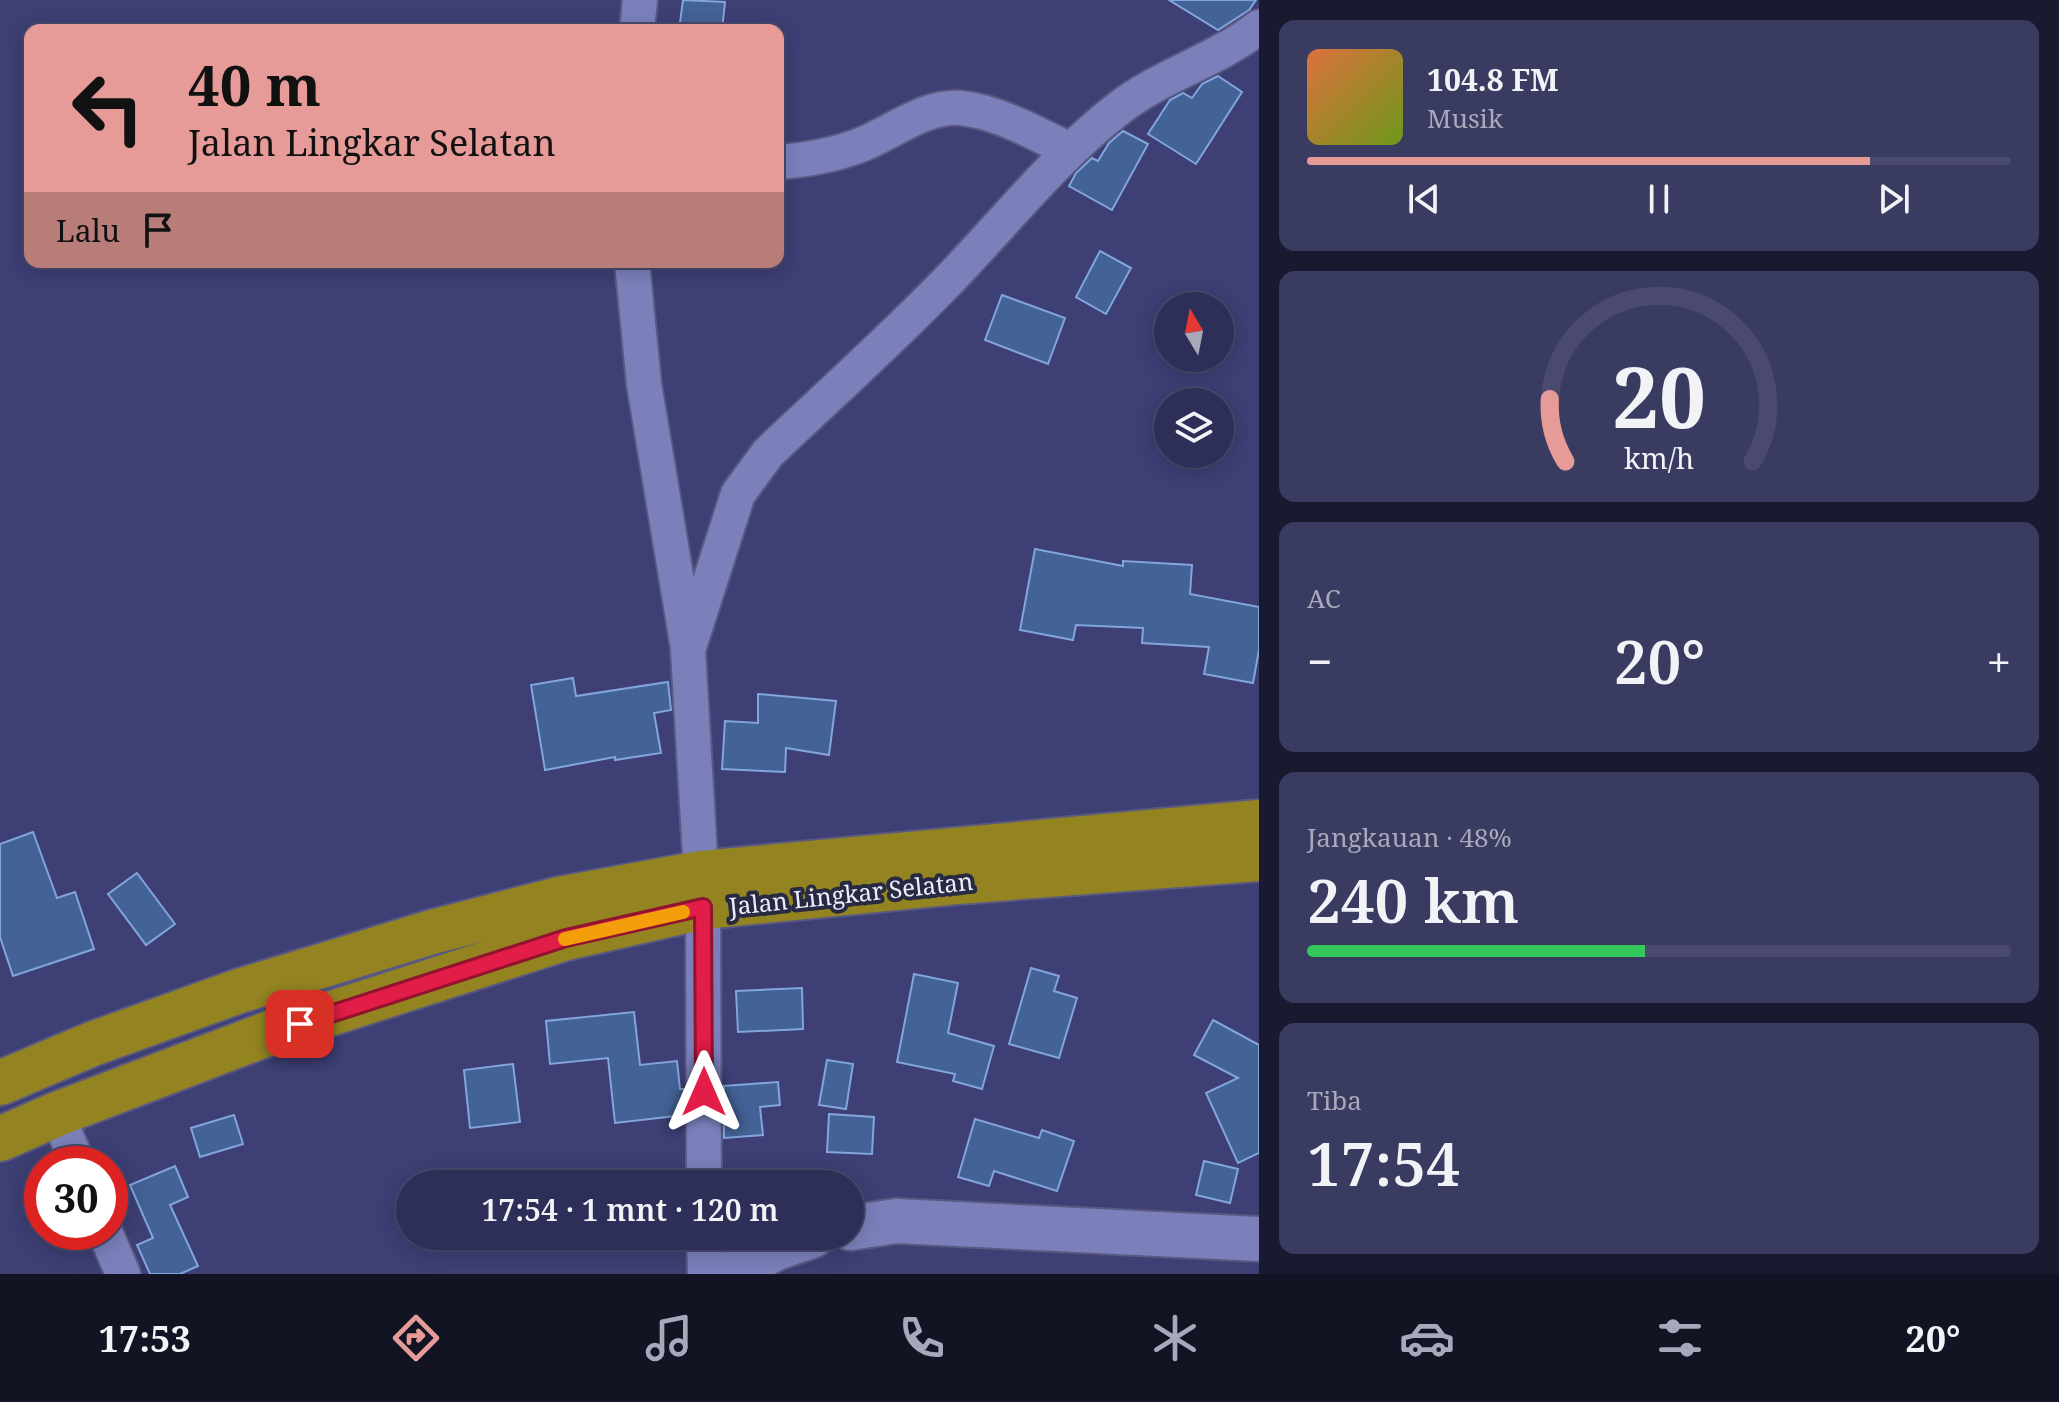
<!DOCTYPE html>
<html lang="id">
<meta charset="utf-8">
<style>
body{margin:0;font-family:"Noto Serif",serif;background:#3a3b61;color:#f1f3f6;height:100vh;display:flex;flex-direction:column;font-size:30px;white-space:nowrap}
*{box-sizing:border-box;margin:0}
p{font-size:26px;color:#a7a9ba}
.icon{flex:none;width:44px;height:44px;fill:none;stroke:currentColor;stroke-width:2;stroke-linecap:round;stroke-linejoin:round}
.map{position:relative;flex:1;overflow:hidden}
.sheet{display:flex;flex-direction:column;gap:20px;padding:20px;background:#191a30;width:800px}
.sheet>*{flex:none}
.top-card{position:absolute;left:24px;top:24px;width:760px;height:244px;border-radius:16px;box-shadow:0 4px 20px #0003,0 0 0 2px #494a6e;background:#e69b98;color:#111;overflow:hidden}
.needle{width:52px;rotate:350deg}
.buttons{position:absolute;left:1154px;top:292px;display:grid;gap:16px}
.buttons a{display:grid;place-items:center;width:80px;height:80px;border-radius:50%;background:#2e2f58;box-shadow:0 4px 20px #0003,0 0 0 2px #494a6e;font-size:40px}
.speed{position:absolute;left:24px;top:1146px;display:flex;gap:16px;font-size:40px;font-weight:700;text-align:center}
.speed>*{display:grid;place-content:center;width:104px;height:104px;border-radius:50%;background:#2e2f58;box-shadow:0 4px 20px #0003,0 0 0 2px #494a6e;line-height:1}
.speed .limit{border:12px solid #d22;background:#fff;color:#111}
.pin{position:absolute;display:grid;place-items:center;width:68px;height:68px;color:#fff;margin:-34px;border-radius:16px;box-shadow:0 4px 12px #0006}
.me{position:absolute;width:88px;margin:-44px;rotate:0deg;stroke-linejoin:round;filter:drop-shadow(0 0 6px #0008)}
.turn{display:flex;align-items:center;gap:28px;height:168px;padding:0 32px;font-size:36px}
.turn .icon{width:104px;height:104px;stroke-width:2.5}
.turn b{display:block;font-size:56px;line-height:68px}
.then{display:flex;align-items:center;height:76px;padding:0 32px;background:#0003;gap:16px;font-size:30px}
.big{font-size:60px;font-weight:600;line-height:1.1}
.sheet .card{flex:1;display:flex;flex-direction:column;justify-content:center;gap:12px;min-width:0;padding:0 28px;border-radius:16px;background:#3a3b61}
.sheet .dial{align-items:center;gap:0}
.dial svg{height:208px;overflow:visible;fill:none;stroke:#494a6e;stroke-width:7;stroke-linecap:round;text-anchor:middle}
.dial text{fill:#f1f3f6;stroke:none}
.song{display:flex;align-items:center;gap:24px}
.cover{width:96px;height:96px;border-radius:12px;background:linear-gradient(135deg,hsl(20 70% 55%),hsl(80 70% 35%))}
.played{height:8px;border-radius:4px;background:linear-gradient(90deg,#e69b98 80%,#494a6e 80%)}
.keys{display:flex;justify-content:space-around;direction:ltr}
.heat{display:flex;justify-content:space-between;align-items:center;font-size:44px;direction:ltr}
.charge{height:12px;border-radius:6px;background:linear-gradient(90deg,#34c759 48%,#494a6e 0)}
.trip{position:absolute;left:396px;top:1170px;width:468px;height:80px;border-radius:40px;background:#2e2f58;box-shadow:0 4px 20px #0003,0 0 0 2px #494a6e;font-weight:600;line-height:80px;text-align:center}
.menu{display:flex;height:128px;justify-content:space-around;align-items:center;background:#121323;color:#a7a9ba}
.menu .icon{width:56px;height:56px}
.menu .selected{color:#e69b98}
.menu b{font-size:36px;color:#f1f3f6}
main{display:flex;flex:1;min-height:0}
.map>svg:first-child{display:block}
.building{fill:#436295;stroke:#83a5dd;stroke-width:2}
.lines{fill:none;stroke-linecap:round;stroke-linejoin:round}
.street-casing{stroke:#595982;stroke-width:38}
.secondary-casing{stroke:#595982;stroke-width:48}
.highway-casing{stroke:#595982;stroke-width:48}
.street{stroke:#7b80bb;stroke-width:34}
.secondary{stroke:#7b80bb;stroke-width:44}
.highway{stroke:#938421;stroke-width:44}
.route-casing{stroke:#92132f;stroke-width:20}
.route{stroke:#e11d48;stroke-width:14}
.slow{stroke:#f59e0b;stroke-width:14}
.labels{text-anchor:middle;dominant-baseline:central;stroke-width:8;stroke-linejoin:round;paint-order:stroke}
.street-label{font-size:24px;fill:#eceefc;stroke:#282a42}
</style>
<main>
<div class="map">
<svg width="1259" height="1274" viewBox="0 0 1259 1274">
<rect width="100%" height="100%" fill="#3d3f75"/>
<g class="building">
<path d="M683 0 725 2 722 30H679Z"/>
<path d="M1169 0H1256L1249 10 1218 30Z"/>
<path d="M1218 76 1242 92 1196 164 1148 134 1170 100 1183 93 1192 98 1202 84Z"/>
<path d="M1123 131 1148 144 1112 210 1069 186 1076 173 1092 158 1098 161 1109 143Z"/>
<path d="M1100 251 1131 268 1106 314 1076 297Z"/>
<path d="M1002 295 1065 318 1048 364 985 340Z"/>
<path d="M1035 549 1123 566V561L1192 565 1190 594 1259 607V650L1253 683 1204 674 1209 647 1142 643 1143 628 1076 625 1073 640 1020 630Z"/>
<path d="M573 678 576 696 668 682 671 710 654 713 661 753 615 760V757L545 770 531 685Z"/>
<path d="M758 694 836 701 829 755 786 748 785 772 722 769 725 721 758 723Z"/>
<path d="M33 832 57 898 75 892 94 949 13 976 0 937V844Z"/>
<path d="M137 873 175 924 146 945 108 894Z"/>
<path d="M1031 968 1059 976 1054 991 1077 998 1059 1058 1009 1044Z"/>
<path d="M914 974 958 983 948 1033 994 1046 982 1089 953 1081 955 1074 897 1062Z"/>
<path d="M802 988 803 1029 738 1032 736 991Z"/>
<path d="M634 1012 640 1065 677 1061 680 1089H684V1115L615 1123 608 1058 550 1064 546 1021Z"/>
<path d="M1213 1020 1259 1045V1153L1238 1163 1206 1093 1238 1078 1194 1055Z"/>
<path d="M827 1060 853 1064 846 1109 819 1105Z"/>
<path d="M513 1064 520 1122 470 1128 464 1070Z"/>
<path d="M778 1082 780 1105 760 1107 763 1135 724 1138V1086Z"/>
<path d="M829 1114 874 1117 872 1154 827 1152Z"/>
<path d="M234 1115 243 1144 200 1157 191 1128Z"/>
<path d="M975 1119 1039 1138 1042 1130 1074 1141 1057 1191 994 1171 989 1186 958 1177Z"/>
<path d="M1204 1161 1238 1169 1230 1203 1196 1195Z"/>
<path d="M175 1166 188 1197 170 1205 198 1266 180 1274H150L137 1245 153 1238 130 1185Z"/>
</g>
<g class="lines">
<defs>
<g id="street">
<path d="M637 30 640 0"/>
<path d="M778 162C807 160 836 155 863 144 893 132 926 105 961 108 999 112 1036 134 1070 150"/>
<path d="M632 262 644 384 687 642"/>
<path d="M701 873 688 650 738 494 768 453C825 399 884 346 939 290 999 230 1051 161 1118 109 1161 75 1216 61 1259 27"/>
<path d="M703 907 704 1184"/>
<path d="M57 1114 78 1164"/>
<path d="M105 1232 123 1274"/>
<path d="M704 1236 705 1274"/>
</g>
<g id="secondary">
<path d="M850 1228 896 1221 1259 1239"/>
<path d="M728 1274 776 1248 812 1236"/>
</g>
<g id="highway">
<path d="M0 1083 92 1044 239 991 432 932 559 899 701 873 1259 822"/>
<path d="M0 1139 57 1114 270 1033 566 938 703 907 957 882 1259 859"/>
</g>
</defs>
<use href="#street" class="street-casing"/>
<use href="#secondary" class="secondary-casing"/>
<use href="#highway" class="highway-casing"/>
<use href="#street" class="street"/>
<use href="#secondary" class="secondary"/>
<use href="#highway" class="highway"/>
</g>
<g class="lines">
<defs>
<path id="route" d="M300 1024 566 938 703 907 704 1092"/>
</defs>
<use href="#route" class="route-casing"/>
<use href="#route" class="route"/>
<path class="slow" d="M565 939 683 912"/>
</g>
<g class="labels">
<g class="street-label">
<text transform="translate(851 893) rotate(-6)">Jalan Lingkar Selatan</text>
</g>
</g>
</svg>
<div class="buttons">
<a><svg class="needle" viewBox="-14 -14 28 28"><path d="M0-13l5 13h-10z" fill="#e53935"/><path d="M0 13l5-13h-10z" fill="#a7a9ba"/></svg></a>
<a><svg class="icon" aria-label="layers" viewBox="0 0 24 24"><path d="M12 4l9 5-9 5-9-5zM3 14l9 5 9-5"/></svg></a>
</div>
<div class="speed"><div class="limit">30</div></div>
<div class="pin" style="left:300px;top:1024px;background:#d93025"><svg class="icon" aria-label="arrive" viewBox="0 0 24 24"><path d="M6 21V4h12l-3 4 3 4H6"/></svg></div>
<svg class="me" style="left:704px;top:1092px" viewBox="-20 -20 40 40"><path d="M0-17L14 15 0 8-14 15z" fill="#e11d48" stroke="#fff" stroke-width="4"/></svg>
<div class="trip">17:54 · 1 mnt · 120 m</div>
<div class="top-card">
<div class="turn"><svg class="icon" aria-label="left" viewBox="0 0 24 24"><path d="M17 20v-9H6M10 6l-5 5 5 5"/></svg><div><b>40 m</b>Jalan Lingkar Selatan</div></div>
<div class="then">Lalu<svg class="icon" aria-label="arrive" viewBox="0 0 24 24"><path d="M6 21V4h12l-3 4 3 4H6"/></svg></div>
</div>
</div>
<section class="sheet">
<div class="card">
<div class="song"><i class="cover"></i><div><b>104.8 FM</b><p>Musik</p></div></div>
<div class="played"></div>
<div class="keys"><svg class="icon" aria-label="previous" viewBox="0 0 24 24"><path d="M18 5L8 12l10 7zM5 5v14"/></svg><svg class="icon" aria-label="pause" viewBox="0 0 24 24"><path d="M8 5v14M16 5v14"/></svg><svg class="icon" aria-label="next" viewBox="0 0 24 24"><path d="M6 5l10 7-10 7zM19 5v14"/></svg></div>
</div>
<div class="card dial"><svg viewBox="0 0 100 80">
<path d="M14 69A42 42 0 1 1 86 69"/>
<path d="M14 69A42 42 0 0 1 8 45" stroke="#e69b98"/>
<text x="50" y="56" font-size="32" font-weight="700">20</text>
<text x="50" y="72" font-size="11">km/h</text>
</svg></div>
<div class="card"><p>AC</p>
<div class="heat"><a>−</a><b class="big">20°</b><a>+</a></div>
</div>
<div class="card"><p>Jangkauan · 48%</p><b class="big">240 km</b><div class="charge"></div></div>
<div class="card"><p>Tiba</p><b class="big">17:54</b></div>
</section>
</main>
<nav class="menu">
<b>17:53</b>
<svg class="icon selected" aria-label="directions" viewBox="0 0 24 24"><path d="M12 3l9 9-9 9-9-9zM9 14v-3h6M13 9l2 2-2 2"/></svg>
<svg class="icon" aria-label="music" viewBox="0 0 24 24"><path d="M9 18V5l10-2v13"/><circle cx="6" cy="18" r="3"/><circle cx="16" cy="16" r="3"/></svg>
<svg class="icon" aria-label="phone" viewBox="0 0 24 24"><path d="M5 4h4l2 5-3 2q2 4 5 5l2-3 5 2v4C11 20 4 13 5 4z"/></svg>
<svg class="icon" aria-label="climate" viewBox="0 0 24 24"><path d="M12 3v18M4 7l16 10M4 17L20 7"/></svg>
<svg class="icon" aria-label="car" viewBox="0 0 24 24"><path d="M5 17H2v-5l4-1 3-4h7l3 4 3 1v5h-3M9 17h6M6 11h13"/><circle cx="7" cy="17" r="2"/><circle cx="17" cy="17" r="2"/></svg>
<svg class="icon" aria-label="filters" viewBox="0 0 24 24"><path d="M4 7h16M4 17h16"/><circle cx="9" cy="7" r="2"/><circle cx="15" cy="17" r="2"/></svg>
<b>20°</b>
</nav>
